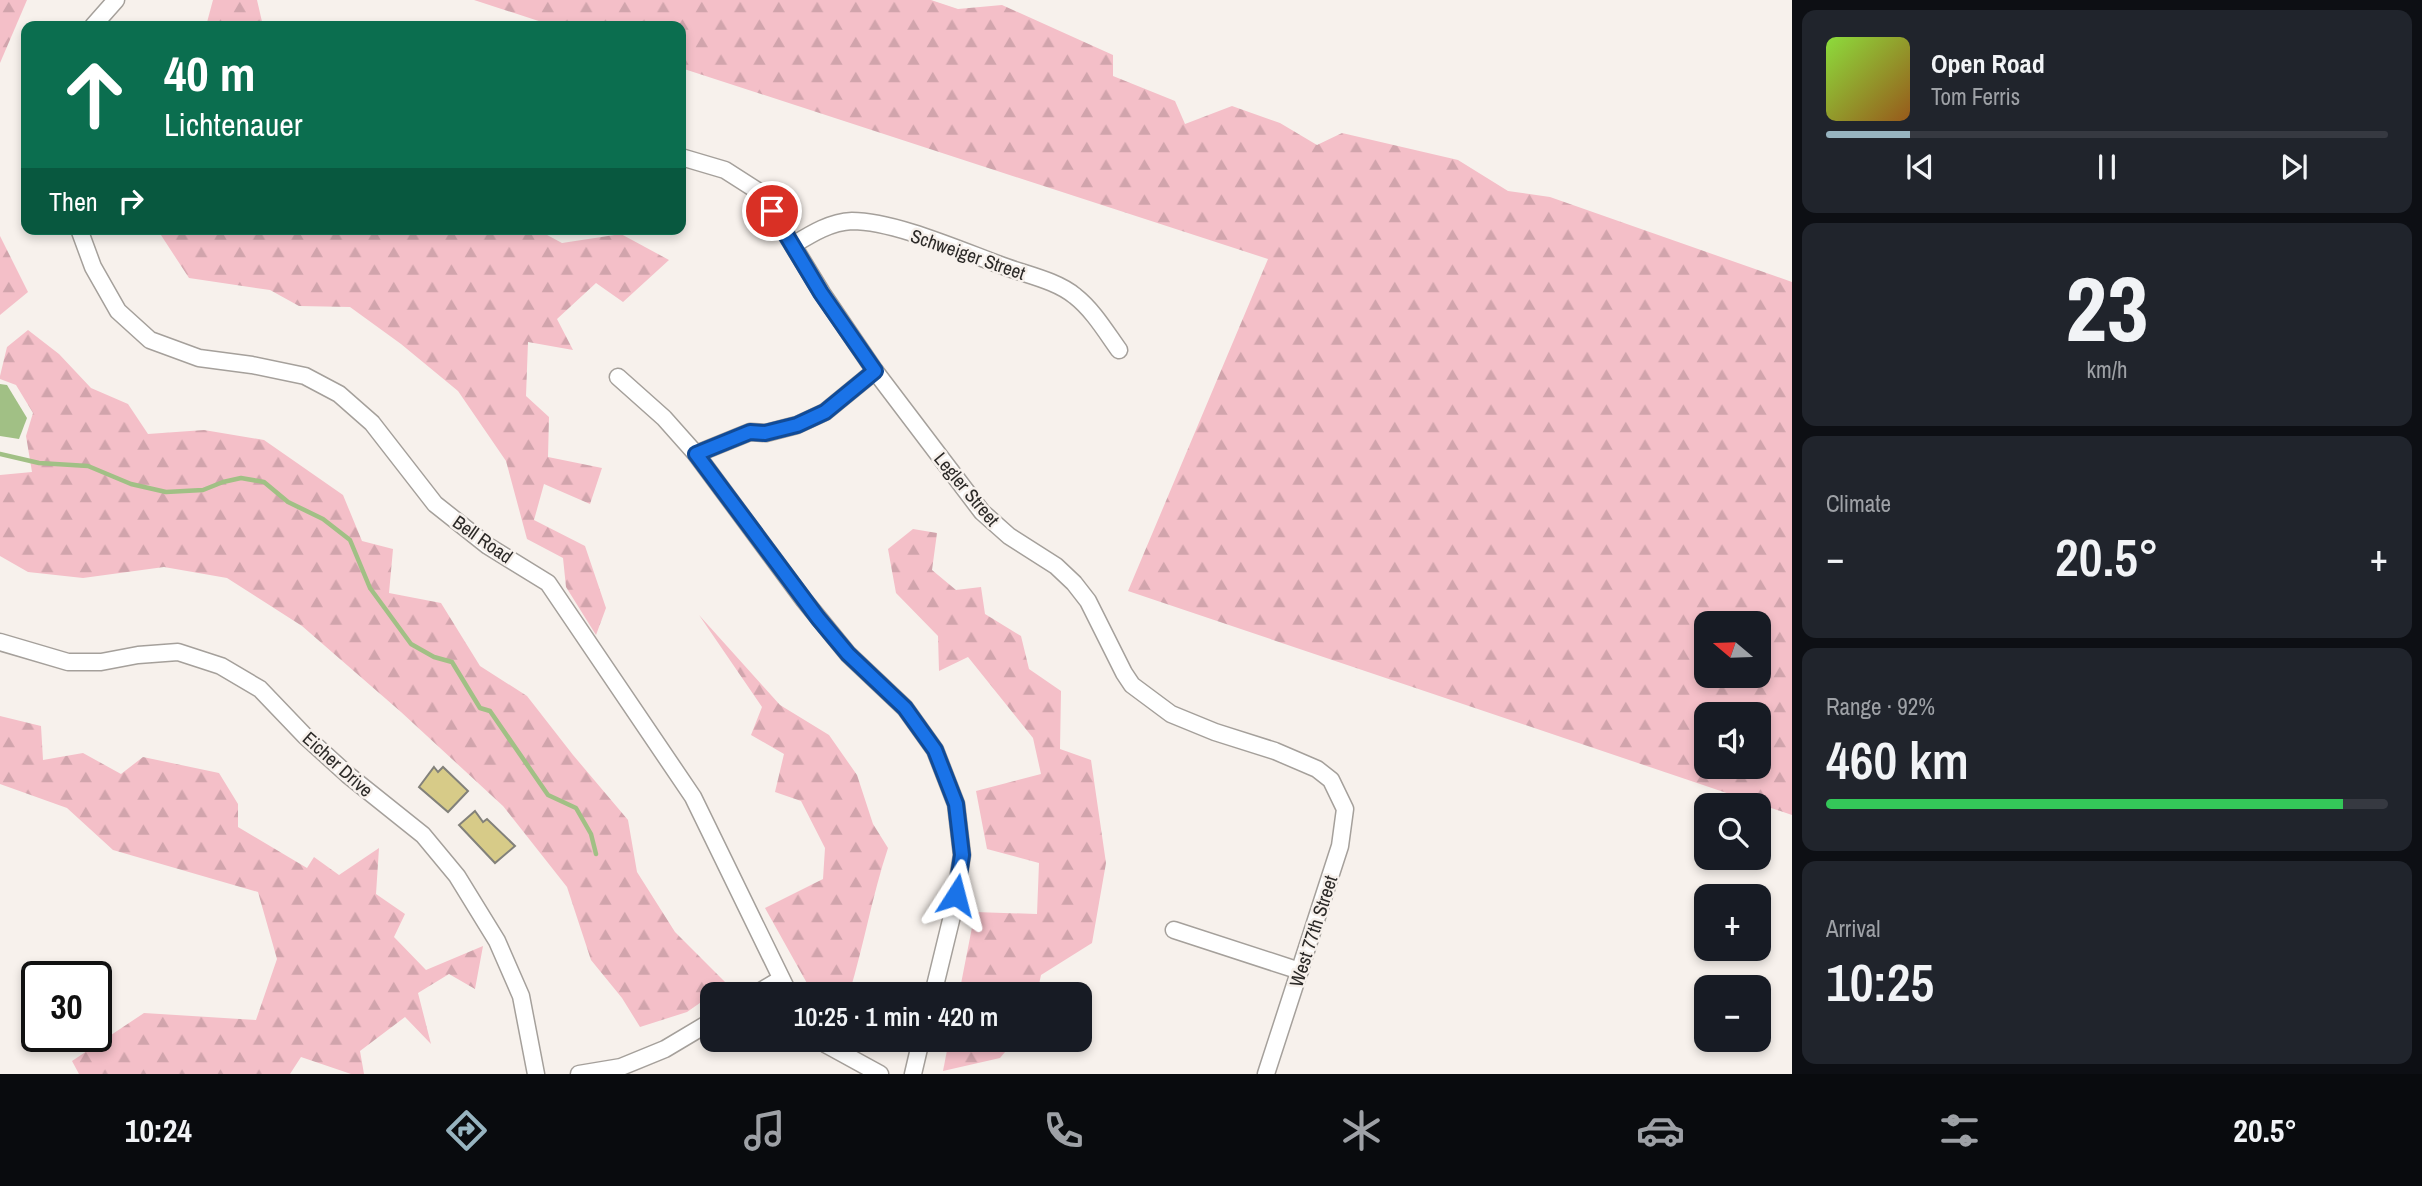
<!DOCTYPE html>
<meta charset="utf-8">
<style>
body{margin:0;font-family:"Archivo Narrow",sans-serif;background:#20242c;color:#f1f3f6;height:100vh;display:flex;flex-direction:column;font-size:26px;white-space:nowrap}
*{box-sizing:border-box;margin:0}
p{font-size:23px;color:#9ea1a6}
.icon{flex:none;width:38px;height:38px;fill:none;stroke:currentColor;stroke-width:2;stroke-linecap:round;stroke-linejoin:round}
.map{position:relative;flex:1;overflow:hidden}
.drawer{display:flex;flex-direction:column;gap:10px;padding:10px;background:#0d0f14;width:630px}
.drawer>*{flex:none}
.hud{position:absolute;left:21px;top:21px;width:665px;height:214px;border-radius:14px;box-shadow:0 4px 10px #0003;background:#0b6e4f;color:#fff;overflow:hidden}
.needle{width:46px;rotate:289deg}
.buttons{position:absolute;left:1694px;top:611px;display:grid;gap:14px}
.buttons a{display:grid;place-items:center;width:77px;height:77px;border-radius:14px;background:#171b24;box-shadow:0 4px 10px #0003;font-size:35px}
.speed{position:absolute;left:21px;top:961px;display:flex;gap:14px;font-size:35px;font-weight:700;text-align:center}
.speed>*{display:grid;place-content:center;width:91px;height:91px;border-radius:50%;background:#171b24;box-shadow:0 4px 10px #0003;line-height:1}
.speed .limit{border:4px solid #111;border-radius:10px;background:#fff;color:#111}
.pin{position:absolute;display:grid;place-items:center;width:60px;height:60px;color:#fff;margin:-30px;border:4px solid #fff;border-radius:50%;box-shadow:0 2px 7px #0007}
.me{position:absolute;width:77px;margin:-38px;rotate:9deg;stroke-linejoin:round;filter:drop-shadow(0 0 5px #0008)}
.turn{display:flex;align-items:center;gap:24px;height:147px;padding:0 28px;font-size:32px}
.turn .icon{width:91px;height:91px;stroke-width:2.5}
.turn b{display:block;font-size:49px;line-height:60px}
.then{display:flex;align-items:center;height:66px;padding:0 28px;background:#0003;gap:14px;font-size:26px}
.big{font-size:52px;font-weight:600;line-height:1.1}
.drawer .tile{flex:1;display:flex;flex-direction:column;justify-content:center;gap:10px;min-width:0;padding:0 24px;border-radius:14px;background:#20242c}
.drawer .dial{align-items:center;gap:0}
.dial b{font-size:91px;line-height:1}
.song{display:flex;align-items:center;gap:21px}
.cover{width:84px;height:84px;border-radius:10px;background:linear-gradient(135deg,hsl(90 70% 55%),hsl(30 70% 35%))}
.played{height:7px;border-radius:4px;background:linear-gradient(90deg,#97b4c0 15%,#363941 15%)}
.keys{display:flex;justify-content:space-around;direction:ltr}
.heat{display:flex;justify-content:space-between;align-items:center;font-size:38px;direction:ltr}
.charge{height:10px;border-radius:5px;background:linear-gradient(90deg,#34c759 92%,#363941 0)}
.trip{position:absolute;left:700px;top:982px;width:392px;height:70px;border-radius:14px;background:#171b24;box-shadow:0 4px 10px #0003;font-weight:600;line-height:70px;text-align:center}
.menu{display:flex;height:112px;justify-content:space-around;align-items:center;background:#090b0e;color:#9ea1a6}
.menu .icon{width:49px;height:49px}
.menu .selected{color:#97b4c0}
.menu b{font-size:32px;color:#f1f3f6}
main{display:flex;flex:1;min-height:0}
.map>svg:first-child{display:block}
.forest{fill:url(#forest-firs);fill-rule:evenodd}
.water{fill:#a1c085}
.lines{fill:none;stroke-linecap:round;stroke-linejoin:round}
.stream{stroke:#a1c085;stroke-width:4.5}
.building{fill:#d7cb88;stroke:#82817a;stroke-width:2}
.minor-casing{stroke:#a5a09b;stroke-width:19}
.minor{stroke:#fff;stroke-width:16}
.route-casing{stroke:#114b97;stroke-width:18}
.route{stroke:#1a73e8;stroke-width:12}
.labels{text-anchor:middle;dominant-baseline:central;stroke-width:5;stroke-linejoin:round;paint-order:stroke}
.street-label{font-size:19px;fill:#2c2a28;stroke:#f7f1ec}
</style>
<main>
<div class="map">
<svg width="1792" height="1074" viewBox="0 0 1792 1074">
<defs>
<pattern id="forest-firs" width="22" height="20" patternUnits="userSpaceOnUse" patternTransform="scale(1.75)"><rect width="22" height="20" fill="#f4bfc8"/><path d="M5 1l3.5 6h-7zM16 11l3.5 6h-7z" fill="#d1a4ac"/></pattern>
</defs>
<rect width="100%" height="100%" fill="#f7f1ec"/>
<g class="forest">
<path d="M0 0H27L0 63Z"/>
<path d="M213 0H257L263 26H206Z"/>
<path d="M474 0H931L958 9 1002 5 1113 55V76L1175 101 1185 124 1232 106 1280 123 1317 145 1342 133 1458 160 1508 191 1550 197 1792 282V815L1128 591 1268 259 681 68V26H554ZM1706 623H1759V676H1706ZM1706 714H1759V766H1706Z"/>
<path d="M157 229H536L562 243 621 234 669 260 623 302 596 283 557 319 573 350 528 342 526 396 549 417 548 457 602 468 590 504 544 484 534 520 585 546 606 608 596 635 566 587 563 558 527 539 506 461 458 391 401 344 350 307 299 306 270 290 189 278Z"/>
<path d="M0 236 28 292 0 315Z"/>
<path d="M28 330 59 354 91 388 128 404 148 434 204 430 264 440 343 495 362 541 393 549 389 593 441 603 480 666 527 696 573 755 628 820 637 872 675 932 727 984 687 1012 640 1027 622 998 591 960 567 887 503 806 401 712 302 626 227 578 164 567 83 578 28 572 0 556V475L32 472 26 436 33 413 16 385 0 379V376L7 347Z"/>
<path d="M913 529 937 533 932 570 956 590 981 587 985 614 1021 636 1029 669 1061 691 1060 749 1091 760 1106 863 1092 943 1041 975 1037 994H959L975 912 1037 914 1039 863 987 849 976 791 1041 774 1033 738 968 657 939 671 938 636 896 593 888 549Z"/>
<path d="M699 615 780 705 829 735 857 775 873 824 888 848C872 896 864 945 849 994H813L765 908 823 879 825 848 801 801 775 792 784 754 751 735 762 707Z"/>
<path d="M0 716 41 726 43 760 83 753 121 774 143 757 219 773 238 804V827L307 868 314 857 339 875 379 848 376 894 405 914 394 937 426 970 483 946 475 989 449 974 418 993 431 1044 405 1017 360 1051 364 1074H351L301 1057 290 1074H79L72 1061 144 1013 256 1020 277 959 258 892 113 850 67 808 0 784Z"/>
<path d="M949 1040H1015L1000 1058 943 1071Z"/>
</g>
<path class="water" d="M0 384 7 385 27 418 19 439 0 436Z"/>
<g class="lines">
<path class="stream" d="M0 454 39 463 88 466 131 484 166 492 203 490 223 482 241 478 264 482 288 502 323 519 350 540 370 588 411 644 434 657 452 662 480 708 490 711 548 795 576 808 591 834 596 854"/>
</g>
<g class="building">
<path d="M434 767 438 772 443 767 468 791 448 812 419 787Z"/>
<path d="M475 811 483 822 487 819 515 846 495 863 459 825Z"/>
</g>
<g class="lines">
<defs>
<g id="minor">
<path d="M93 26 116 0"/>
<path d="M681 157 725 170 761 193 822 293 875 371 982 512 1009 536 1056 566 1074 583 1088 601 1124 673 1132 685 1171 714 1215 732 1275 751 1317 769 1331 780 1345 809 1340 846 1266 1074"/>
<path d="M79 229 93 267 118 311 150 340 199 358 252 365 305 376 339 394 372 423 435 504 488 546 548 583 693 797 789 994"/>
<path d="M793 245C811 234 830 222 852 221 895 221 964 252 1006 267 1028 275 1057 281 1075 296 1093 310 1106 332 1119 350"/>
<path d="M618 377 664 418 696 454 804 600 848 654 905 708 935 750 956 804 962 855 952 916 933 994"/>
<path d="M696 454 750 432 766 433 797 425 825 412 875 371"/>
<path d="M0 642 68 662H101L138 655 178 652 221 666 260 689 305 736 348 775 423 835 457 876 497 941 521 996 536 1074"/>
<path d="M1174 930 1300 971"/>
<path d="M756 994 781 979"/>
<path d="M822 1040 827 1045 880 1074"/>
<path d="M579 1074 621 1067 665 1049 712 1021"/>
<path d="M913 1074 921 1040"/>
</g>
</defs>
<use href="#minor" class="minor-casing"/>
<use href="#minor" class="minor"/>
</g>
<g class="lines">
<defs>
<path id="route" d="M772 211 821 293 875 371 825 412 797 425 765 433 750 432 696 454 818 618 848 654 905 708 935 750 956 804 962 855 956 895"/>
</defs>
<use href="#route" class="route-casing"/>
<use href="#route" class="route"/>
</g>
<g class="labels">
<g class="street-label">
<text transform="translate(968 254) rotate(19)">Schweiger Street</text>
<text transform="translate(967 489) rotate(50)">Legler Street</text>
<text transform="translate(483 539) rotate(35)">Bell Road</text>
<text transform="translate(338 764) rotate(42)">Eicher Drive</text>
<text transform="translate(1313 931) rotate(-72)">West 77th Street</text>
</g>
</g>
</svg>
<div class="buttons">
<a><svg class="needle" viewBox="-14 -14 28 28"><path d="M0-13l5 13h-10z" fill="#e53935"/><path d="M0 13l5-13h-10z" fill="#9ea1a6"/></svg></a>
<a><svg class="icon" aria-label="sound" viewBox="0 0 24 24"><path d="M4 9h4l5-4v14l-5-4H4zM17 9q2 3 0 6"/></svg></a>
<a><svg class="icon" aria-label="search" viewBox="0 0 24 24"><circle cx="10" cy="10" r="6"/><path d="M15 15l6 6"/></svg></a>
<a>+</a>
<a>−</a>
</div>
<div class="speed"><div class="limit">30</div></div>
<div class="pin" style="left:772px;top:211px;background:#d93025"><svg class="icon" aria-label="arrive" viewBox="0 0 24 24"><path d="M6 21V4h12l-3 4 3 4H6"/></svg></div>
<svg class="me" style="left:956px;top:895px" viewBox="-20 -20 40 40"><path d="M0-17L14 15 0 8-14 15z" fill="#1a73e8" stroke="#fff" stroke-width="4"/></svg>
<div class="trip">10:25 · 1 min · 420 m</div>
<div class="hud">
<div class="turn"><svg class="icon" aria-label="ahead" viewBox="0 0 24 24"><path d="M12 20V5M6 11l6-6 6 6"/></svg><div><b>40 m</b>Lichtenauer</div></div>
<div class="then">Then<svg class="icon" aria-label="right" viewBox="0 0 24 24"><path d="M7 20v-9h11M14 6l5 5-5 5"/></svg></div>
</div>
</div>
<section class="drawer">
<div class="tile">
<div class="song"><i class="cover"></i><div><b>Open Road</b><p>Tom Ferris</p></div></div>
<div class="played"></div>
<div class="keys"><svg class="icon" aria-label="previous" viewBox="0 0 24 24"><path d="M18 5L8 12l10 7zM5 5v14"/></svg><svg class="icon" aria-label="pause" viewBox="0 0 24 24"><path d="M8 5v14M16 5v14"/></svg><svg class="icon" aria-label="next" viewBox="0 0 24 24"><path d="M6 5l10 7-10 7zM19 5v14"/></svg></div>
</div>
<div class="tile dial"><b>23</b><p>km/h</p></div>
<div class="tile"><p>Climate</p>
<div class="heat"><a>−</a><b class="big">20.5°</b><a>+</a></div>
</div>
<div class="tile"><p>Range · 92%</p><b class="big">460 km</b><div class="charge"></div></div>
<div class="tile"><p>Arrival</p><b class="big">10:25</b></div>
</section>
</main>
<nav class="menu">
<b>10:24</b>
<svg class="icon selected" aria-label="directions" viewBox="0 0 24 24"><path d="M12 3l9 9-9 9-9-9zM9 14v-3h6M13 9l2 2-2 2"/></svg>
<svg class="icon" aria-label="music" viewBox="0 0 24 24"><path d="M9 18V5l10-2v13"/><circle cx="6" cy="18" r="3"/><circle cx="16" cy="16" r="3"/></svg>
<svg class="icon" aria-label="phone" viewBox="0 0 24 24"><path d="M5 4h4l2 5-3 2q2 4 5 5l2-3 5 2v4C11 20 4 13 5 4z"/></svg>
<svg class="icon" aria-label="climate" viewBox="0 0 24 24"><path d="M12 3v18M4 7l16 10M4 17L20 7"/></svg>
<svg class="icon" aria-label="car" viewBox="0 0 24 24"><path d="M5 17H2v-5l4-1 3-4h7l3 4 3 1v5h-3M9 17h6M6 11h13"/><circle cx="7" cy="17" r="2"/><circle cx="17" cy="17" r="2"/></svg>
<svg class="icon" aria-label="filters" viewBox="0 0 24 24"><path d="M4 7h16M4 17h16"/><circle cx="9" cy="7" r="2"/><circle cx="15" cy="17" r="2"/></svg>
<b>20.5°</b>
</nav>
